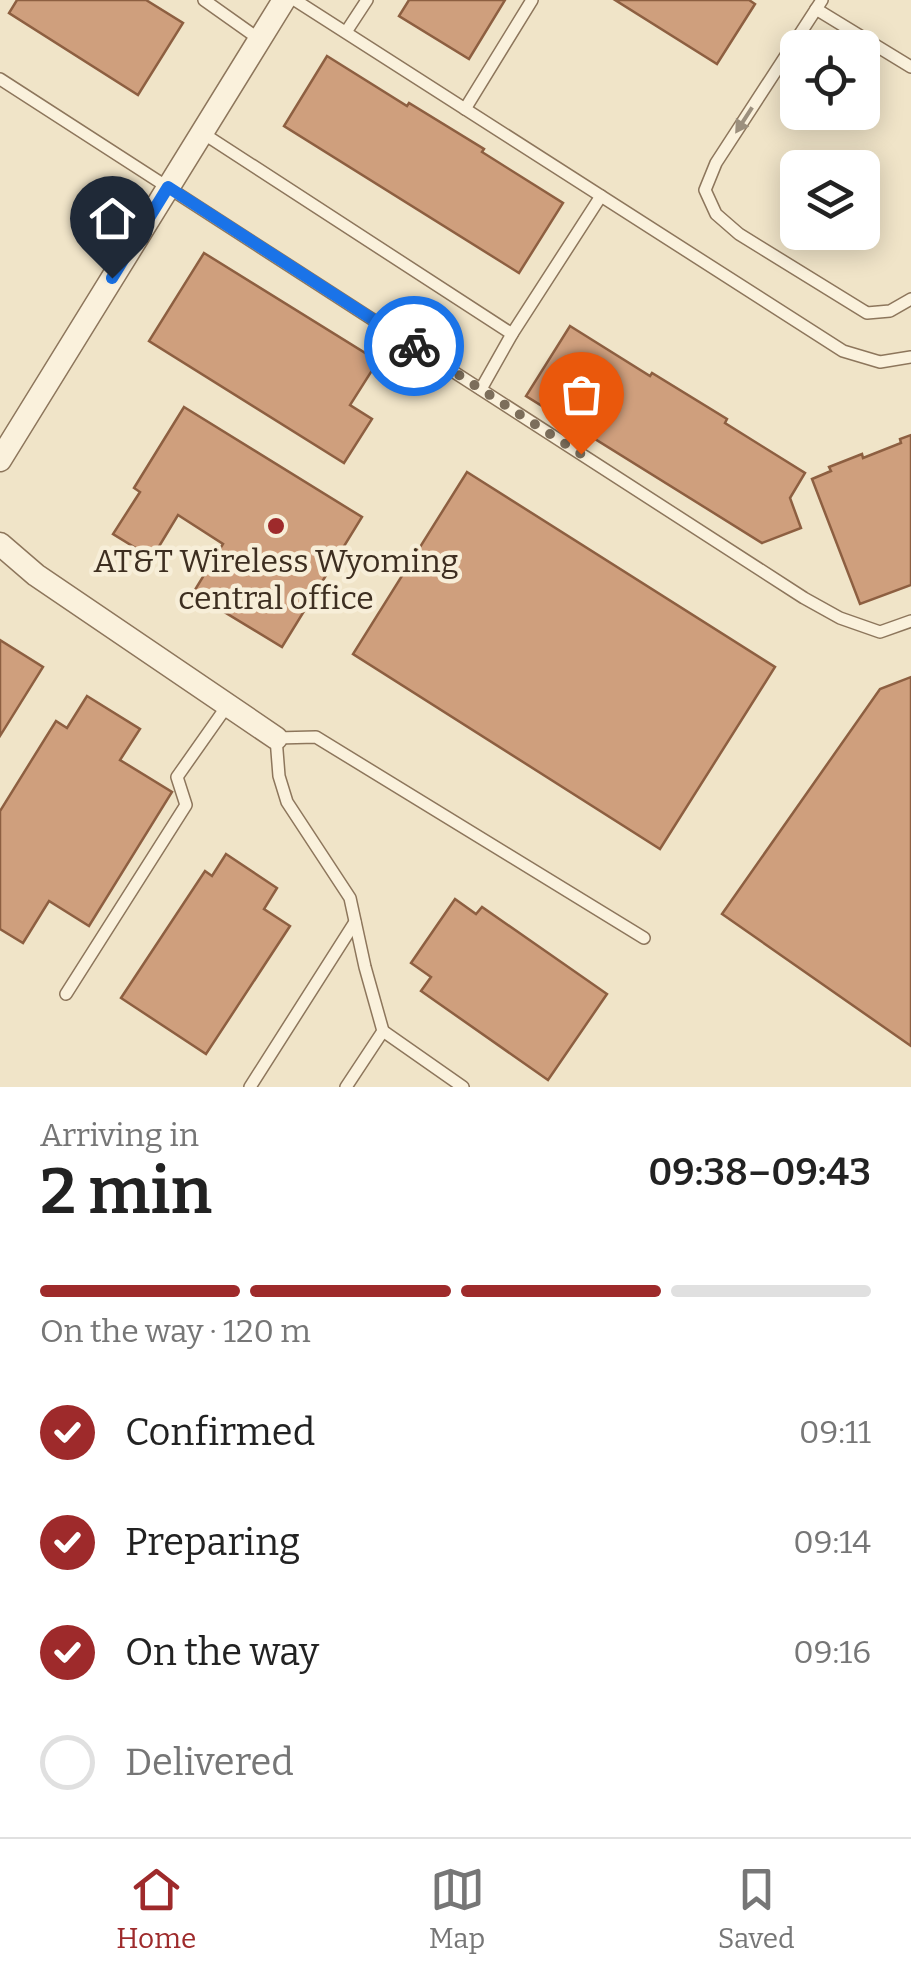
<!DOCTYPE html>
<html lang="en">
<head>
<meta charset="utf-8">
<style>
	body { margin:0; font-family:Bitter,serif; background:#f6f6f6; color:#222; height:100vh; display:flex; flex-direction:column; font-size:38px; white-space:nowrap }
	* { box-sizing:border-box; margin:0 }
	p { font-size:32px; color:#767676 }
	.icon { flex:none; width:55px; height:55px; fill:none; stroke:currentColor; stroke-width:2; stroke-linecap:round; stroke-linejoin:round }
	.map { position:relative; height:1087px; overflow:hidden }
	.sheet { display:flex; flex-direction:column; background:#fff; flex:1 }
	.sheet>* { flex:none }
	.buttons { position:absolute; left:780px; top:30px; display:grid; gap:20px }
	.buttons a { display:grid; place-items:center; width:100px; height:100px; border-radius:15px; background:#fff; box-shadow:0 5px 25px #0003; font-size:50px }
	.pin { position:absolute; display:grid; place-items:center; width:85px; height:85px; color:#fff; margin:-102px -42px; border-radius:50% 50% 50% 0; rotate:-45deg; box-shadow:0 0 10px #0007 }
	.pin .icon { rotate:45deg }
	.courier { position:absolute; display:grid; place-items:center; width:100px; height:100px; margin:-50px; border:8px solid #1a73e8; border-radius:50%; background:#fff; color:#222; box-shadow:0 2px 12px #0007 }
	.summary em { font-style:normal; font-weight:600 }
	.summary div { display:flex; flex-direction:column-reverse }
	.summary { display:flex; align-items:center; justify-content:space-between; height:170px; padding:0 40px }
	h1 { font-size:65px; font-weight:600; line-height:75px }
	.bar { display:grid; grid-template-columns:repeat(4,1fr); gap:15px 10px; align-content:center; height:120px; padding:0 40px }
	.bar i { height:12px; border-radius:8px; background:#e0e0e0 }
	.bar .selected { background:#9e2a2b }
	.bar p { grid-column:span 4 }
	ol { padding:0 40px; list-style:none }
	li { display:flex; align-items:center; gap:30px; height:110px }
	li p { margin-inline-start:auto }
	li .icon { padding:10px; border-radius:50%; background:#9e2a2b; color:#fff; stroke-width:4 }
	li:last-child { color:#767676 }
	li i { width:55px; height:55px; border:5px solid #e0e0e0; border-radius:50% }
	.dock { display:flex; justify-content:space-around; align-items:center; height:140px; border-top:2px solid #e0e0e0; background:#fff; font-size:28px; color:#767676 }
	.dock a { display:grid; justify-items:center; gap:5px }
	.dock .selected { color:#9e2a2b }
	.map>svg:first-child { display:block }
	.building { fill:#cf9f7d; stroke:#8d5f41; stroke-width:2.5 }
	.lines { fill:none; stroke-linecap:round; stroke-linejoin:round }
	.lane-casing { stroke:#8d765c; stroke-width:14 }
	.street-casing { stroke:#8d765c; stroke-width:25 }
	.lane { stroke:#faf1dc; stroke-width:11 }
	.street { stroke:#faf1dc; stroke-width:22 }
	.oneway { fill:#9c907e }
	.done { stroke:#7c6e5b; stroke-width:10; stroke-dasharray:0 18 }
	.route { stroke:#1a73e8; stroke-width:12 }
	.poi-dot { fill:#9e2a2b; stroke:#f7eed8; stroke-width:4 }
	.labels { text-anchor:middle; stroke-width:9; stroke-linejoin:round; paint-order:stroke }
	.poi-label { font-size:32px; fill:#3d2e20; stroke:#f7eed8 }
</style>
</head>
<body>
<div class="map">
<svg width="911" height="1087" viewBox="0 0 911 1087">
	<rect width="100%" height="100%" fill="#f0e4c8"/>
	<g class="building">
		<path d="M17,0h129l37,23 -45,72 -129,-82z"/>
		<path d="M409,0h96l-36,59 -70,-43z"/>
		<path d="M615,0h134l6,4 -38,60z"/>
		<path d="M327,56l80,50 2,-3 75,46 -2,3 81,51 -44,70 -235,-147z"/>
		<path d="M204,253l174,108 -28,44 22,14 -28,44 -195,-122z"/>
		<path d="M570,326l80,50 2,-3 75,46 -2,4 80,50 -15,25 11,30 -39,15 -236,-147z"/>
		<path d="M184,407l178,110 -80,130 -89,-54 30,-49 -45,-29 -26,43 -39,-24 27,-42 -6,-4z"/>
		<path d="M911,435v150l-51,19 -48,-125 19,-8 -2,-4 33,-13 1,4 38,-15 -1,-4z"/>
		<path d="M467,472l308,195 -115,182 -307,-195z"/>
		<path d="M0,640l43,27 -43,69z"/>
		<path d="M911,677v369l-189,-132 158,-225z"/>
		<path d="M87,696l53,33 -20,31 52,32 -83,134 -40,-25 -26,42 -23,-14v-118l56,-90 11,7z"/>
		<path d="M226,854l51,34 -13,21 26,17 -84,128 -85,-56 84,-127 7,5z"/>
		<path d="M455,899l21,15 6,-7 125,87 -59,86 -127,-89 10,-14 -20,-14z"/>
	</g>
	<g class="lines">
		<g class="lane-casing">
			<g id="lane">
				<path d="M204,0l55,39"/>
				<path d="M295,0l548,351 37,11 31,-5"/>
				<path d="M822,0l-106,163 -11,27 11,24 23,20 128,79 23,-2 21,-12"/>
				<path d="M816,9l95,58"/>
				<path d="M346,32l21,-32"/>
				<path d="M0,79l804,519 36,20 40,14 31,-11"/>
				<path d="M465,109l67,-109"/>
				<path d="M201,132l311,202 89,-138"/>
				<path d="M481,389l31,-55"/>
				<path d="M66,994l120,-189 -9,-28 50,-71"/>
				<path d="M383,1031l80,56"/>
				<path d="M250,1087l105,-165"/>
				<path d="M346,1087l37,-56 -18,-64 -15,-69 -63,-96 -8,-26 -3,-38 40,-1 328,201"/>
			</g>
		</g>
		<g class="street-casing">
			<g id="street">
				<path d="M0,460l284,-460"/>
				<path d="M0,544l36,31 240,163"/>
			</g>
		</g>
		<use href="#lane" class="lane"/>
		<use href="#street" class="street"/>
	</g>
	<defs><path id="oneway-solid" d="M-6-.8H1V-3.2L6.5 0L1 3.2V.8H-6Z" transform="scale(2.5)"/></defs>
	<use class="oneway" href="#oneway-solid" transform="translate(744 120) rotate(123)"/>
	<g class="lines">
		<path class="done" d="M414,346l167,108"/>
		<path class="route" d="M112,278l56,-91 246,159"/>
	</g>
	<circle class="poi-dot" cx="276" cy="526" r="10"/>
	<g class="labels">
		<g class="poi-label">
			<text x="276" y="572">AT&amp;T Wireless Wyoming<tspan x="276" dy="37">central office</tspan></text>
		</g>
	</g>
</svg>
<div class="buttons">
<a><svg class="icon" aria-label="locate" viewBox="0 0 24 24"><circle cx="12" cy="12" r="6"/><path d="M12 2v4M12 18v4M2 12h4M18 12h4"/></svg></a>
<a><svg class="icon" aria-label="layers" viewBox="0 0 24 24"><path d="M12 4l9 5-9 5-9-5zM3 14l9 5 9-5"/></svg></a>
</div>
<div class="pin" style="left:581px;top:454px;background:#ea580c"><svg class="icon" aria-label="bag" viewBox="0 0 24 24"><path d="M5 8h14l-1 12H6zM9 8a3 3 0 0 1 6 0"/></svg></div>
<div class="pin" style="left:112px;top:278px;background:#1f2937"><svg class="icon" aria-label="home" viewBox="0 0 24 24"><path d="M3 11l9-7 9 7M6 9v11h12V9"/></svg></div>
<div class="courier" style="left:414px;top:346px"><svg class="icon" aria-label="bike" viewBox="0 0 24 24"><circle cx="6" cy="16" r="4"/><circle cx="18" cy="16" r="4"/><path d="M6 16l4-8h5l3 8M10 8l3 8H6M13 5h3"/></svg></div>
</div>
<section class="sheet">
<div class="summary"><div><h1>2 min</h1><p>Arriving in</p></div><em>09:38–09:43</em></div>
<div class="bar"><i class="selected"></i><i class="selected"></i><i class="selected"></i><i></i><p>On the way · 120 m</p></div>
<ol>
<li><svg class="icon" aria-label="check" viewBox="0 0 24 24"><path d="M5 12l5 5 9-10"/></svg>Confirmed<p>09:11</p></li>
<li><svg class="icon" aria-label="check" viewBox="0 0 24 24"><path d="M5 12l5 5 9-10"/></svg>Preparing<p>09:14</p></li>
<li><svg class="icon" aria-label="check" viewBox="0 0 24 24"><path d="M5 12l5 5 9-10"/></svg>On the way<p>09:16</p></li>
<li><i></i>Delivered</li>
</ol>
</section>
<nav class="dock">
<a class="selected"><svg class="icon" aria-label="home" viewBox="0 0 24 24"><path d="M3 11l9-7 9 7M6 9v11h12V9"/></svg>Home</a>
<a><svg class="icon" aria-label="map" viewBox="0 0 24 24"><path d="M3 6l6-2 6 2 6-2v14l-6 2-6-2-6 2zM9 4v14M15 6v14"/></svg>Map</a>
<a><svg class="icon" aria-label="saved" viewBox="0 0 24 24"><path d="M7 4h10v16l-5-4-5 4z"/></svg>Saved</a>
</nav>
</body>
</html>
